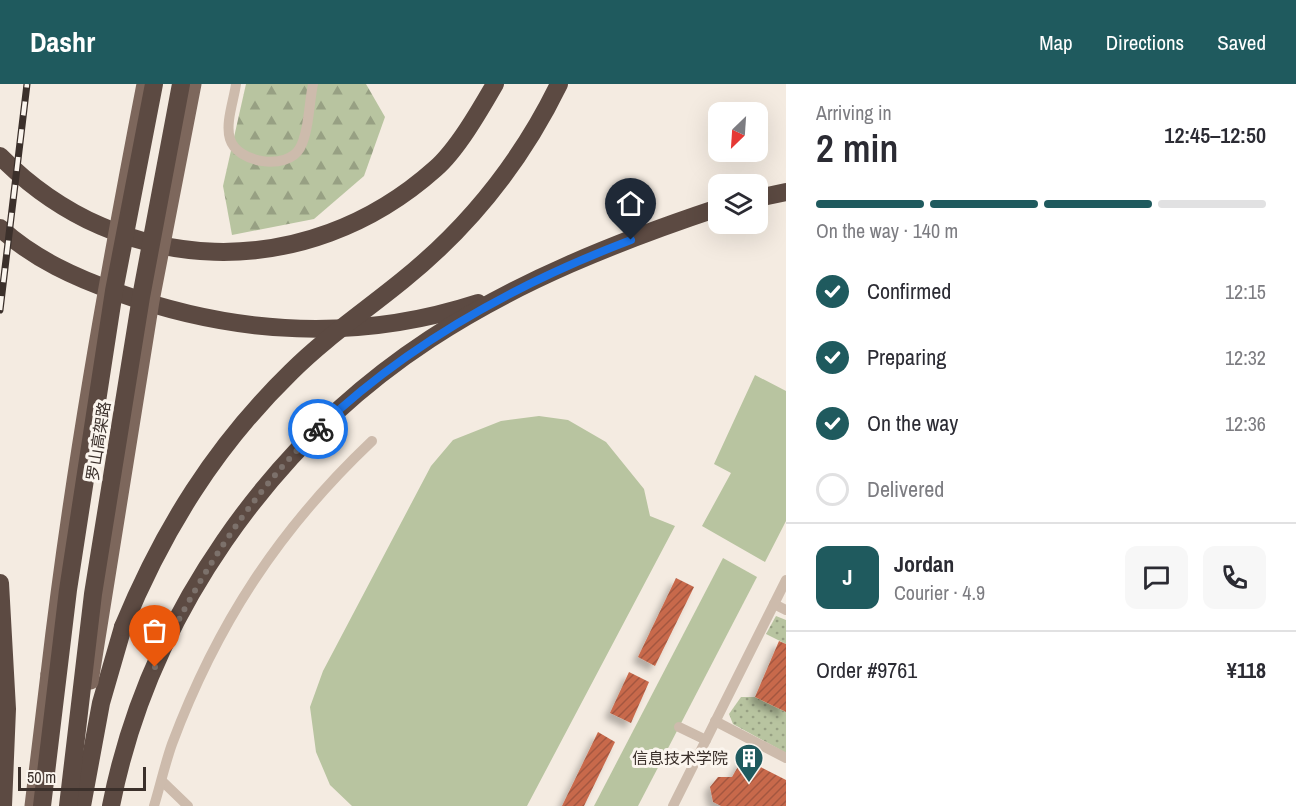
<!DOCTYPE html>
<html lang="en">
<head>
<meta charset="utf-8">
<style>
	body { margin:0; font-family:"Archivo Narrow","Noto Sans SC",sans-serif; background:#f7f7f7; color:#2b2b33; height:100vh; display:flex; flex-direction:column; font-size:22px; white-space:nowrap }
	* { box-sizing:border-box; margin:0 }
	p { font-size:20px; color:#7c7c81 }
	.icon { flex:none; width:33px; height:33px; fill:none; stroke:currentColor; stroke-width:2; stroke-linecap:round; stroke-linejoin:round }
	.map { position:relative; flex:1; overflow:hidden }
	.details { display:flex; flex-direction:column; background:#fff; width:510px }
	.details>* { flex:none }
	.needle { width:39px; rotate:205deg }
	.fabs { position:absolute; left:708px; top:18px; display:grid; gap:12px }
	.fabs a { display:grid; place-items:center; width:60px; height:60px; border-radius:12px; background:#fff; box-shadow:0 6px 24px #0002; font-size:30px }
	.scale { position:absolute; left:18px; bottom:15px; width:128px; box-sizing:border-box; padding-left:6px; border:3px solid #3b302b; border-top:0; font-size:16px; line-height:21px; white-space:nowrap; color:#3b302b; -webkit-text-stroke:4px #fbf5ee; paint-order:stroke }
	.pin { position:absolute; display:grid; place-items:center; width:51px; height:51px; color:#fff; margin:-62px -26px; border-radius:50% 50% 50% 0; rotate:-45deg; box-shadow:0 0 6px #0007 }
	.pin .icon { rotate:45deg }
	.courier { position:absolute; display:grid; place-items:center; width:60px; height:60px; margin:-30px; border:4px solid #1a73e8; border-radius:50%; background:#fff; color:#222; box-shadow:0 2px 8px #0007 }
	.summary em { font-style:normal; font-weight:600 }
	.summary div { display:flex; flex-direction:column-reverse }
	.summary { display:flex; align-items:center; justify-content:space-between; height:102px; padding:0 30px }
	h1 { font-size:39px; font-weight:600; line-height:45px }
	.bar { display:grid; grid-template-columns:repeat(4,1fr); gap:9px 6px; align-content:center; height:72px; padding:0 30px }
	.bar i { height:8px; border-radius:4px; background:#e1e1e2 }
	.bar .on { background:#1f5a5e }
	.bar p { grid-column:span 4 }
	.line { display:flex; align-items:center; gap:15px; padding:0 30px; border-top:2px solid #e1e1e2 }
	.line div { flex:1 }
	.round { display:grid; place-items:center; flex:none; width:63px; height:63px; border-radius:12px; background:#f7f7f7 }
	ol { padding:0 30px; list-style:none }
	li { display:flex; align-items:center; gap:18px; height:66px }
	li p { margin-inline-start:auto }
	li .icon { padding:6px; border-radius:50%; background:#1f5a5e; color:#fff; stroke-width:4 }
	li:last-child { color:#7c7c81 }
	li i { width:33px; height:33px; border:3px solid #e1e1e2; border-radius:50% }
	header { display:flex; align-items:center; gap:36px; box-sizing:border-box; height:84px; padding:0 30px; background:#1f5a5e; color:#fff }
	header strong { font-size:28px }
	nav { display:flex; gap:33px; margin-inline-start:auto; font-size:21px }
	main { display:flex; flex:1; min-height:0 }
	.map>svg:first-child { display:block }
	.grass { fill:url(#grass-dots) }
	.forest { fill:url(#forest-firs) }
	.garden { fill:#b8c4a0 }
	.building { fill:url(#building-hatch); filter:url(#shadow) }
	.lines { fill:none; stroke-linecap:round; stroke-linejoin:round }
	.lane { stroke:#cdbbac; stroke-width:10 }
	.primary { stroke:#7d675c; stroke-width:15 }
	.highway { stroke:#5c4a42; stroke-width:18 }
	.rail-casing { stroke:#3b302b; stroke-width:7 }
	.rail { stroke:#fbf5ee; stroke-width:4.5; stroke-dasharray:14; stroke-linecap:butt }
	.primary-bridge { stroke:#7d675c; stroke-width:15 }
	.highway-bridge { stroke:#5c4a42; stroke-width:18 }
	.done { stroke:#7c716b; stroke-width:6; stroke-dasharray:0 10.8 }
	.route { stroke:#1a73e8; stroke-width:8 }
	.labels { text-anchor:middle; stroke-width:6; stroke-linejoin:round; paint-order:stroke }
	.street-label { font-size:16px; fill:#3b302b; stroke:#fbf5ee }
	.poi-label { font-size:16px; fill:#3b302b; stroke:#fbf5ee; text-anchor:end }
</style>
</head>
<body>
<header>
<strong>Dashr</strong>
<nav><a>Map</a><a>Directions</a><a>Saved</a></nav>
</header>
<main>
<div class="map">
<svg width="786" height="722" viewBox="0 0 786 722">
	<defs>
		<pattern id="grass-dots" width="8" height="8" patternUnits="userSpaceOnUse" patternTransform="scale(1.5)"><rect width="8" height="8" fill="#b8c4a0"/><path d="M2 2h.1M6 6h.1" fill="none" stroke="#97a083" stroke-width="1.8" stroke-linecap="round"/></pattern>
		<pattern id="forest-firs" width="22" height="20" patternUnits="userSpaceOnUse" patternTransform="scale(1.5)"><rect width="22" height="20" fill="#b8c4a0"/><path d="M5 1l3.5 6h-7zM16 11l3.5 6h-7z" fill="#97a083"/></pattern>
		<pattern id="building-hatch" width="6" height="6" patternUnits="userSpaceOnUse" patternTransform="scale(1.5)"><rect width="6" height="6" fill="#c8694b"/><path d="M-1 1l2-2M0 6l6-6M5 7l2-2" fill="none" stroke="#a4573f"/></pattern>
		<filter id="shadow"><feDropShadow dx="-5.5" dy="5.5" stdDeviation="3" flood-color="#0004"/></filter>
	</defs>
	<rect width="100%" height="100%" fill="#f4ebe1"/>
	<g class="grass">
		<path d="M776,532l10,4v24l-20,-10z"/>
		<path d="M741,613h14l31,15v41l-53,-29 -4,-10z"/>
	</g>
	<path class="forest" d="M246,0h120l19,33 -21,59 -50,43 -82,16 -9,-49z"/>
	<g class="garden">
		<path d="M755,291l31,16v130l-21,41 -63,-36 29,-53 -17,-9z"/>
		<path d="M539,332l29,4 38,22 38,47 6,27 25,10 -148,280h-175l-22,-21 -14,-33 -6,-45 13,-36 108,-205 22,-26 48,-19z"/>
		<path d="M723,474l34,19 -119,229h-44z"/>
	</g>
	<g class="building">
		<path d="M676,494l18,9 -39,79 -17,-9z"/>
		<path d="M779,557l7,3v68l-31,-15z"/>
		<path d="M629,588l20,10 -18,41 -21,-10z"/>
		<path d="M598,648l17,10 -31,64h-22z"/>
		<path d="M743,674l43,22v26h-65l-8,-4 -3,-15 8,-10h14z"/>
	</g>
	<g class="lines">
		<g class="lane">
			<path d="M236,0c-2,16 -11,39 -6,55 7,24 57,32 70,9 9,-17 9,-45 13,-64"/>
			<path d="M774,520l12,6"/>
			<path d="M715,637l71,37"/>
			<path d="M679,643l27,13"/>
			<path d="M162,697l26,25"/>
			<path d="M154,722c6,-20 11,-42 18,-62 45,-120 107,-215 200,-303"/>
			<path d="M673,722l113,-226"/>
		</g>
		<path class="primary" d="M32,722l16,-132"/>
		<g class="highway">
			<path d="M0,72c121,123 306,128 435,13 22,-19 45,-59 60,-85"/>
			<path d="M758,114l28,-6"/>
			<path d="M0,144c34,31 76,50 119,65 117,42 239,49 359,10"/>
			<path d="M0,499l7,126 -4,97"/>
			<path d="M82,722l19,-103 22,-76"/>
			<path d="M111,722c37,-189 159,-362 319,-467 88,-58 189,-98 288,-131"/>
		</g>
		<g class="rail-casing">
			<path id="rail" d="M0,226l27,-226"/>
		</g>
		<use href="#rail" class="rail"/>
		<g class="primary-bridge">
			<path d="M48,590c23,-198 58,-394 96,-590"/>
			<path d="M91,598l61,-381 42,-217"/>
		</g>
		<g class="highway-bridge">
			<path d="M123,543c40,-97 92,-181 168,-255 34,-34 74,-61 112,-92 67,-54 118,-118 156,-196"/>
			<path d="M42,722l26,-216 46,-299 40,-207"/>
			<path d="M68,722l25,-212 48,-297 40,-213"/>
		</g>
	</g>
	<g class="lines">
		<path class="done" d="M155,583c42,-88 93,-170 163,-238"/>
		<path class="route" d="M318,345c90,-86 197,-145 313,-189"/>
	</g>
	<defs>
		<g id="building-pin" transform="scale(1.5)"><path d="M0 17L-7.5 6A9.5 9.5 0 1 1 7.5 6Z" fill="#1f5a5e" stroke="#fbf5ee"/><path d="M-4-6H4V6H1V3H-1V6H-4ZM-2.5-4.3h1.7v1.8h-1.7ZM.8-4.3h1.7v1.8H.8ZM-2.5-1h1.7V.8h-1.7ZM.8-1h1.7V.8H.8Z" fill="#fff"/></g>
	</defs>
	<g fill-rule="evenodd">
		<use href="#building-pin" x="749" y="674"/>
	</g>
	<g class="labels">
		<g class="street-label">
			<text transform="translate(98 357) rotate(-81)" y="6">罗山高架路</text>
		</g>
		<g class="poi-label">
			<text x="728" y="680">信息技术学院</text>
		</g>
	</g>
</svg>
<div class="fabs">
<a><svg class="needle" viewBox="-14 -14 28 28"><path d="M0-13l5 13h-10z" fill="#e53935"/><path d="M0 13l5-13h-10z" fill="#7c7c81"/></svg></a>
<a><svg class="icon" aria-label="layers" viewBox="0 0 24 24"><path d="M12 4l9 5-9 5-9-5zM3 14l9 5 9-5"/></svg></a>
</div>
<div class="scale">50 m</div>
<div class="pin" style="left:155px;top:583px;background:#ea580c"><svg class="icon" aria-label="bag" viewBox="0 0 24 24"><path d="M5 8h14l-1 12H6zM9 8a3 3 0 0 1 6 0"/></svg></div>
<div class="pin" style="left:631px;top:156px;background:#1f2937"><svg class="icon" aria-label="home" viewBox="0 0 24 24"><path d="M3 11l9-7 9 7M6 9v11h12V9"/></svg></div>
<div class="courier" style="left:318px;top:345px"><svg class="icon" aria-label="bike" viewBox="0 0 24 24"><circle cx="6" cy="16" r="4"/><circle cx="18" cy="16" r="4"/><path d="M6 16l4-8h5l3 8M10 8l3 8H6M13 5h3"/></svg></div>
</div>
<section class="details">
<div class="summary"><div><h1>2 min</h1><p>Arriving in</p></div><em>12:45–12:50</em></div>
<div class="bar"><i class="on"></i><i class="on"></i><i class="on"></i><i></i><p>On the way · 140 m</p></div>
<ol>
<li><svg class="icon" aria-label="check" viewBox="0 0 24 24"><path d="M5 12l5 5 9-10"/></svg>Confirmed<p>12:15</p></li>
<li><svg class="icon" aria-label="check" viewBox="0 0 24 24"><path d="M5 12l5 5 9-10"/></svg>Preparing<p>12:32</p></li>
<li><svg class="icon" aria-label="check" viewBox="0 0 24 24"><path d="M5 12l5 5 9-10"/></svg>On the way<p>12:36</p></li>
<li><i></i>Delivered</li>
</ol>
<div class="line" style="height:108px"><b class="round" style="background:#1f5a5e;color:#fff">J</b><div><b>Jordan</b><p>Courier · 4.9</p></div><a class="round"><svg class="icon" aria-label="chat" viewBox="0 0 24 24"><path d="M4 5h16v11H9l-5 4z"/></svg></a><a class="round"><svg class="icon" aria-label="phone" viewBox="0 0 24 24"><path d="M5 4h4l2 5-3 2q2 4 5 5l2-3 5 2v4C11 20 4 13 5 4z"/></svg></a></div>
<div class="line" style="height:78px"><div>Order #9761</div><b>¥118</b></div>
</section>
</main>
</body>
</html>
